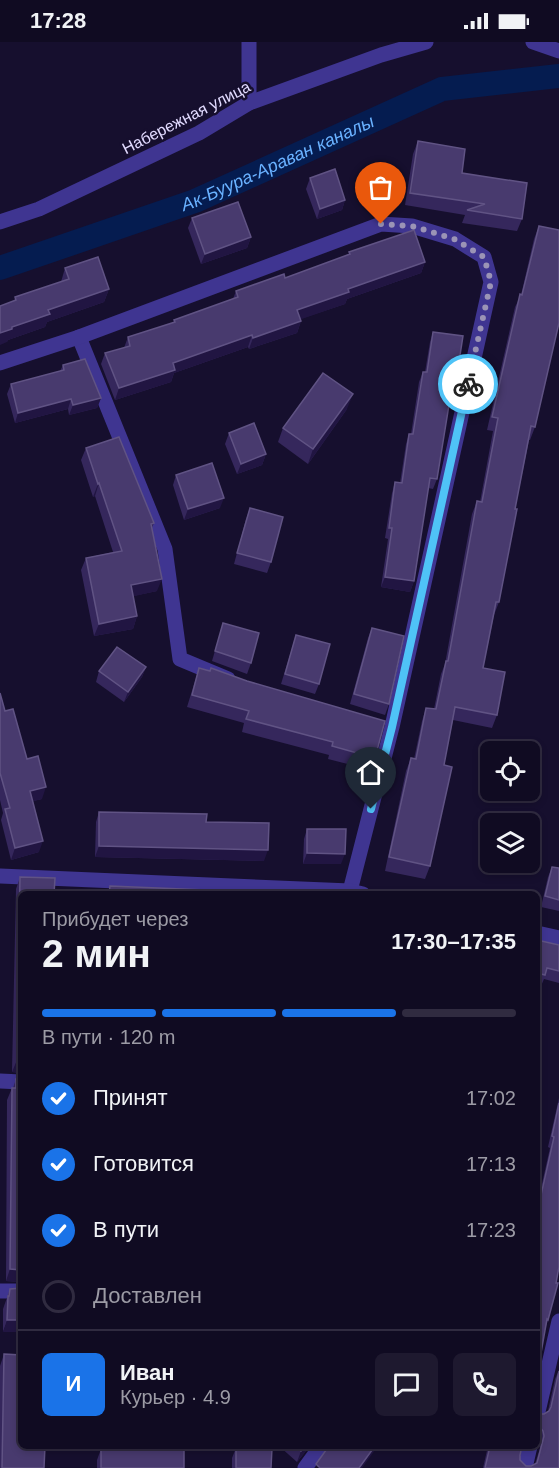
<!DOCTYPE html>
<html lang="ru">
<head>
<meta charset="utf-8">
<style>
	body { margin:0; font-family:Helvetica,sans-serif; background:#1e192f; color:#f1f3f6; height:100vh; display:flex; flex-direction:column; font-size:22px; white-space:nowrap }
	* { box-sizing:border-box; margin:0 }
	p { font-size:20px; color:#9c9ba5 }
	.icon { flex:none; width:33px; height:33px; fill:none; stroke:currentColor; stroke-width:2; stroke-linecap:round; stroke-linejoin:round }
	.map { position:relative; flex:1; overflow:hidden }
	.sheet { position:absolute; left:18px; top:849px; width:522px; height:558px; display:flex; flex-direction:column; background:#100b22; border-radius:9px; box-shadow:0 3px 9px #0003,0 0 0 2px #302b40 }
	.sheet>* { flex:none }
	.controls { position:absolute; left:480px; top:699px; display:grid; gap:12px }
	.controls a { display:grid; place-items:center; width:60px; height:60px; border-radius:9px; background:#100b22; box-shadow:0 3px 9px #0003,0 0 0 2px #302b40; font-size:30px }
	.pin { position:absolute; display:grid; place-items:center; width:51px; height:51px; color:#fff; margin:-62px -26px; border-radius:50% 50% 50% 0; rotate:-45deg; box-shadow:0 0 6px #0007 }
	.pin .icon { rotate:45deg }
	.courier { position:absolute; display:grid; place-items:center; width:60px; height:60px; margin:-30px; border:4px solid #4fc3f7; border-radius:50%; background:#fff; color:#222; box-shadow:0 2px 8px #0007 }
	.headline em { font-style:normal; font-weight:700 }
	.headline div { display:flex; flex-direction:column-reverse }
	.headline { display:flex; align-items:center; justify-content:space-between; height:102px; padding:0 24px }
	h1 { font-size:39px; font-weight:700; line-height:45px }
	.bar { display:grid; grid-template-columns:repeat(4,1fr); gap:9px 6px; align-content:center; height:72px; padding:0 24px }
	.bar i { height:8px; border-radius:4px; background:#302b40 }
	.bar .selected { background:#1a73e8 }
	.bar p { grid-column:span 4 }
	.line { display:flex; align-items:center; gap:15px; padding:0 24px; border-top:2px solid #302b40 }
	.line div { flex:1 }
	.round { display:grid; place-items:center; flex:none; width:63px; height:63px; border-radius:9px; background:#1e192f }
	ol { padding:0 24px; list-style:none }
	li { display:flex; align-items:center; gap:18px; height:66px }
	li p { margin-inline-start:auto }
	li .icon { padding:6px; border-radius:50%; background:#1a73e8; color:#fff; stroke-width:4 }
	li:last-child { color:#9c9ba5 }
	li i { width:33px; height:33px; border:3px solid #302b40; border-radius:50% }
	.status { display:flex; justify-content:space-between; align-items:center; height:42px; padding:0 30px; background:#100b22; direction:ltr }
	.status svg { height:16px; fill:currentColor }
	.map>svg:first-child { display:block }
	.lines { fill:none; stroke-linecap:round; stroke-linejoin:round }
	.canal { stroke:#051c50; stroke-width:24 }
	.street { stroke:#3f3591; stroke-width:15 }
	.wall { fill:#35275c }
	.shaded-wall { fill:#211542 }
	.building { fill:#483a6e; stroke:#605384; stroke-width:1.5 }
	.done { stroke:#9b94b6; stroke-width:6; stroke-dasharray:0 10.8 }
	.route { stroke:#4fc3f7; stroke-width:8 }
	.labels { text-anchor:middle; stroke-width:5; stroke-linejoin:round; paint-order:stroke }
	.street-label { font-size:16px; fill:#e2dbff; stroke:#160f2e }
	.water-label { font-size:18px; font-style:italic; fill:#69b1ff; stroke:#160f2e }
</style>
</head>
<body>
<div class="status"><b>17:28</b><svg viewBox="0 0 49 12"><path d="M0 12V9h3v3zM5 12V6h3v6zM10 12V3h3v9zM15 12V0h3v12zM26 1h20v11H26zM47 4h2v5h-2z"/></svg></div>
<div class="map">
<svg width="559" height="1426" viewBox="0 0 559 1426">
	<rect width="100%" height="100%" fill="#160f2e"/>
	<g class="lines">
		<path class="canal" id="s1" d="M0,226l195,-67 247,-112 117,-13"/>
		<g class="street">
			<path d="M533,0l26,9"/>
			<path d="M249,61v-61"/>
			<path d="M0,180l39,-13 160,-76 50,-30 132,-48 45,-13"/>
			<path d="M79,295l86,212 15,110 48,20"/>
			<path d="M0,321l79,-26 302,-113 31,2 43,13 29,18 7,25 -99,445 -42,164"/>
			<path d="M0,834l350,15 13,3"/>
			<path d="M537,891l22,5"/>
			<path d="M0,1039l21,1"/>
			<path d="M0,1249h21"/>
			<path d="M537,1374l22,-95"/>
			<path d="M305,1426l16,-22"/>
			<path d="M525,1426l5,-22"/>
		</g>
	</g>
	<g class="wall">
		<path d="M418,99l44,32 60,46 -5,12 -55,-8 3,-8 -60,-10 8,-51z"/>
		<path d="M310,136l35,22 -3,10 -25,9 -11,-30z"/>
		<path d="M192,176l59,19 -4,11 -46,16 -13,-36z"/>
		<path d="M539,184l-4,201 -5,13h-1l-14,69 -16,93 -5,13 -11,53 14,47 -5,13 -39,-8 -9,45 -14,101 -5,13 -40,-8 21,-100 5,-13 3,1 8,-38 4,-13 8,1 7,-35 4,-10 27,-150 5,-13 3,1 13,-71 -6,-1 28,-123 6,-12 13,-56z"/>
		<path d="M349,210l76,10 -4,11 -74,26 -2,5 -45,15 1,2 -4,12 -48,16 -1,-2 -74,26 -3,9 -56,18 -14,-36 4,-11 19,-5 4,-11 45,-14 1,-3 59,-21 3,-8 49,-13 63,-23z"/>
		<path d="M65,226l44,21 -5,13 -57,20 -2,5 -37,13 -1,2 8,-45 46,-15z"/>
		<path d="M433,290l25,36 -3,11 -2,-1 -16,101 -4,10 -5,-1 -14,93 -4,11 -29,-5 7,-48 -3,-1 7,-45 3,-11 5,1 6,-39 3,-10h2l8,-52 4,-10h2l5,-30z"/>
		<path d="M63,323l38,33 -4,10 -28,7 -1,-6 -53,14 -8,-29 4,-10 49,-13z"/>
		<path d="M347,367l-39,55 -30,-22 5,-14z"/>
		<path d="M229,391l37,21 -4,11 -25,9 -12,-30z"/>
		<path d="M86,406l68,75 -2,5 5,63 -24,5 4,20 -4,13 -39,7 -13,-66 5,-12 27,-6 -18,-56 -2,1 -12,-37z"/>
		<path d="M176,433l44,33 -36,12 -11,-35z"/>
		<path d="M250,466l21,54 -4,11 -33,-9 12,-45z"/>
		<path d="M223,581l28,40 -4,11 -35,-13z"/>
		<path d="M372,586l17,76 -4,11 -35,-11 18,-66z"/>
		<path d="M296,593l23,49 -4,10 -34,-10z"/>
		<path d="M146,625l-4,10 -18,25 -28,-20 3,-11z"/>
		<path d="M199,626l176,90 -4,12 -43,-11 1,-4 -87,-23 2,-9 -57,-16z"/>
		<path d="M0,651l5,18 22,48 15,40 -9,2 6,51 -28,8 -10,-40 2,-7 -3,-13z"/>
		<path d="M99,770l107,10 58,39 -169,-4 1,-35z"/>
		<path d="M307,787l34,35h-38l1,-25z"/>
		<path d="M552,825l7,1v43l-18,-4 7,-30z"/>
		<path d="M20,835l1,196 -9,-1 4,-183z"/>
		<path d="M537,898l22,5v38l-15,-4 -3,7 -4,-1z"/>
		<path d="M16,1037l5,203 -15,-1 1,-181 5,-12h1z"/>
		<path d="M559,1056v169l-11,53 -3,9 -6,35 -2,15v-173l13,-58 -2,-1z"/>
		<path d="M21,1246l-18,44v-23l7,-20z"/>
		<path d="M4,1312l40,114h-44v-102z"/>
		<path d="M559,1328v98h-76l5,-22h34l-2,9v5l6,6h5l4,-2 5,-16 -1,-5 -2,-3v-27l2,1h5l4,-3 7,-32z"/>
		<path d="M279,1404h31l-13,16z"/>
		<path d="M236,1406l35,20h-39v-10z"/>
		<path d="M101,1407l83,19h-87v-8z"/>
	</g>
	<g class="shaded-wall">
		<path d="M345,158l-3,10 -25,9 3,-10z"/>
		<path d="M251,195l-4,11 -46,16 4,-10z"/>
		<path d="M425,220l-4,11 -74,26 -2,5 -52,18 4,-12 51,-21z"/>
		<path d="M109,247l-5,13 -57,20 -2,5 -37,13 -1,2 -7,3v-12l12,-6 36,-17z"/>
		<path d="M301,279l-4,12 -48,16 4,-11z"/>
		<path d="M252,293l-4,12 -74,26 -3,9 -56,18 4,-12 54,-25z"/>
		<path d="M455,326h3l-3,11 -4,-1z"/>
		<path d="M353,352l-6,15 -39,55 5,-15z"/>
		<path d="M101,356l-4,10 -28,7 4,-10z"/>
		<path d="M71,357l-3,10 -53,14 3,-10z"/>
		<path d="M266,412l-4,11 -25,9 4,-10z"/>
		<path d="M99,441l-4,13 -2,1 5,-13z"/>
		<path d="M224,456l-4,10 -36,12 4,-11z"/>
		<path d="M385,535l29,4 -4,11 -29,-5z"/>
		<path d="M162,537l-5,12 -31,7 5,-13z"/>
		<path d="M137,574l-4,13 -39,7 5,-12z"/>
		<path d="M146,625l-4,10 -18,25 4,-10z"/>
		<path d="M46,745l-4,12 -16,4 4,-12z"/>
		<path d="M43,799l-4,11 -28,8 4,-12z"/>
		<path d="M99,804l169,4 -4,11 -169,-4z"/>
		<path d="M307,811l38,1 -4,10h-38z"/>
		<path d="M17,1018h4v13l-9,-1z"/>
		<path d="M10,1227l11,1v12l-15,-1z"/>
		<path d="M7,1278h14v12h-18z"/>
		<path d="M305,1404h5l-13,16 4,-11z"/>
		<path d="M375,1404h3l-16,22h-3z"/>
	</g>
	<g class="building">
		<path d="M418,99l47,8 -3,24 65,10 -5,36 -55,-9 18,-6 -75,-11z"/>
		<path d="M335,127l10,31 -25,9 -10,-31z"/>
		<path d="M238,160l13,35 -46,17 -13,-36z"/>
		<path d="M539,184l20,4v93l-24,104 -4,-1 -16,83h2l-18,93h-3l-13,66 22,4 -8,43 -42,-8 -11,58 8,2 -22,99 -41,-9 22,-99 5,1 10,-51 10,1 10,-48h2l29,-160 5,1 16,-84 -6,-1 28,-123 2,1z"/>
		<path d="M414,188l11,32 -77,27 1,3 -52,18 4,11 -48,17 -1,-3 -79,28 2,7 -56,18 -14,-35 25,-7 -2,-9 47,-15 -1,-2 64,-23 -2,-6 48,-17 1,4 65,-24 -1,-2z"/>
		<path d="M98,215l11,32 -61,21 2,4 -38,13v2l-12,4v-27l16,-6 -1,-3 54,-18 -4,-11z"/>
		<path d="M433,290l30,4 -5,32h-3l-18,111 -7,-1 -16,103 -29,-4 7,-49h-3l6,-46 7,1 7,-49h4l10,-62h4z"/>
		<path d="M85,317l16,39 -28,7 -2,-6 -53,14 -7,-29 53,-14 -1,-5z"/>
		<path d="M323,331l30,21 -40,55 -30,-21z"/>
		<path d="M254,381l12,31 -25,10 -12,-31z"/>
		<path d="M119,395l35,86 -3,1 11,55 -31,6 6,31 -38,8 -13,-66 36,-7 -23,-68 -1,1 -12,-36z"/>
		<path d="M212,421l12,35 -36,11 -12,-34z"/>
		<path d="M250,466l33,9 -12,45 -34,-9z"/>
		<path d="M223,581l36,10 -8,30 -36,-12z"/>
		<path d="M372,586l32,8 -15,68 -35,-10z"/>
		<path d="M296,593l34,9 -11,40 -34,-10z"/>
		<path d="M117,605l29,20 -18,25 -29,-21z"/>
		<path d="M199,626l11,3 1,-3 36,13 138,40 -10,37 -43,-12 1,-4 -87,-23 3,-8 -57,-16z"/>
		<path d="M0,651l5,18 8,-2 14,50 11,-3 8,31 -16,4 13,50 -28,7 -10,-39 5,-1 -10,-35z"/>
		<path d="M99,770l108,2 -1,8 63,1 -1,27 -169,-4z"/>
		<path d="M307,787h39l-1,25 -38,-1z"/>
		<path d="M552,825l7,1v32l-14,-4z"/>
		<path d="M20,835l35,1 -1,16h-33v166h-4z"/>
		<path d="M110,844l96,4v3h33v1h-130z"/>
		<path d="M537,898l22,5v26l-12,-3 -2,7 -8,-2z"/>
		<path d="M16,1037h5v191l-11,-1 2,-181h4z"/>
		<path d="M559,1061v164l-3,16h2l-10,37 -1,-1 -8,45h1l-3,15v-166l17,-76 -2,-1z"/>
		<path d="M21,1246v32h-14l1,-24h1l1,-7z"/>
		<path d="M4,1312l17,1v91h24l-1,22h-42z"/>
		<path d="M559,1329v97h-74l5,-22h32l-2,9v5l6,6h5l6,-3 7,-27 -1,-5 -3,-4h-3v-14l2,1h5l5,-3 2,-4z"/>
		<path d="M295,1404h10l-4,5z"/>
		<path d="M329,1404h46l-16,22h-39l-4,-4z"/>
		<path d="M236,1406h36l-1,20h-35z"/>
		<path d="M101,1407l83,1v18h-83z"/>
	</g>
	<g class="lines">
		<path class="done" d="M381,182l31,2 42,13 30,18 7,25 -23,102"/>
		<path class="route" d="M371,767l21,-82 76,-343"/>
	</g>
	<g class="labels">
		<g class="street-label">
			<text transform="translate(186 75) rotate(-27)" y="6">Набережная улица</text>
		</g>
		<g class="water-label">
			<text dy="6" stroke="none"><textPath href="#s1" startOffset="297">Ак-Буура-Араван каналы</textPath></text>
		</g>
	</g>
</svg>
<div class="controls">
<a><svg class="icon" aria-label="locate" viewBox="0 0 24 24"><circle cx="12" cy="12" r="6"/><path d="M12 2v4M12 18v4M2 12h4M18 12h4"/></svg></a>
<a><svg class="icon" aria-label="layers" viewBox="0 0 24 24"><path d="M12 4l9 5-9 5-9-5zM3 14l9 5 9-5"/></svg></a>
</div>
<div class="pin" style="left:381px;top:182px;background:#ea580c"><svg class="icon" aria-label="bag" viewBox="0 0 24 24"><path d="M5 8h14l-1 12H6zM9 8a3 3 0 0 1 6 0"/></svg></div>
<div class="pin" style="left:371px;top:767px;background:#1f2937"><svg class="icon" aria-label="home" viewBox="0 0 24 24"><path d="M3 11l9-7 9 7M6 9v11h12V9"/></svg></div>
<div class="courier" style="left:468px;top:342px"><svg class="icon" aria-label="bike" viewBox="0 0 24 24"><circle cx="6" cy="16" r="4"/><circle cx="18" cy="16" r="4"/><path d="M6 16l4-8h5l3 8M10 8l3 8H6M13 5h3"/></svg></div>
<section class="sheet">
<div class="headline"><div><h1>2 мин</h1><p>Прибудет через</p></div><em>17:30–17:35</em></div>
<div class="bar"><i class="selected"></i><i class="selected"></i><i class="selected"></i><i></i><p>В пути · 120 m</p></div>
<ol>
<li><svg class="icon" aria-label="check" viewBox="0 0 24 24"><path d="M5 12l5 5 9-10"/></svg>Принят<p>17:02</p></li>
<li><svg class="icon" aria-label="check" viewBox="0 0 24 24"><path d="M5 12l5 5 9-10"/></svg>Готовится<p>17:13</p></li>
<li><svg class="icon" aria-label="check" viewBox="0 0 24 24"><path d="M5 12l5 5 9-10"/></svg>В пути<p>17:23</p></li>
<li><i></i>Доставлен</li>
</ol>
<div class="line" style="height:108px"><b class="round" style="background:#1a73e8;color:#fff">И</b><div><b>Иван</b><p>Курьер · 4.9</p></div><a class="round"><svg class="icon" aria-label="chat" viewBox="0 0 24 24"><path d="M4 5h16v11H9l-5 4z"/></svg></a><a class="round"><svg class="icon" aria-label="phone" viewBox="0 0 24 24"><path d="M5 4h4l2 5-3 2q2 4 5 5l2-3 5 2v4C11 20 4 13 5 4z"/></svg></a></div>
</section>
</div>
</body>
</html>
